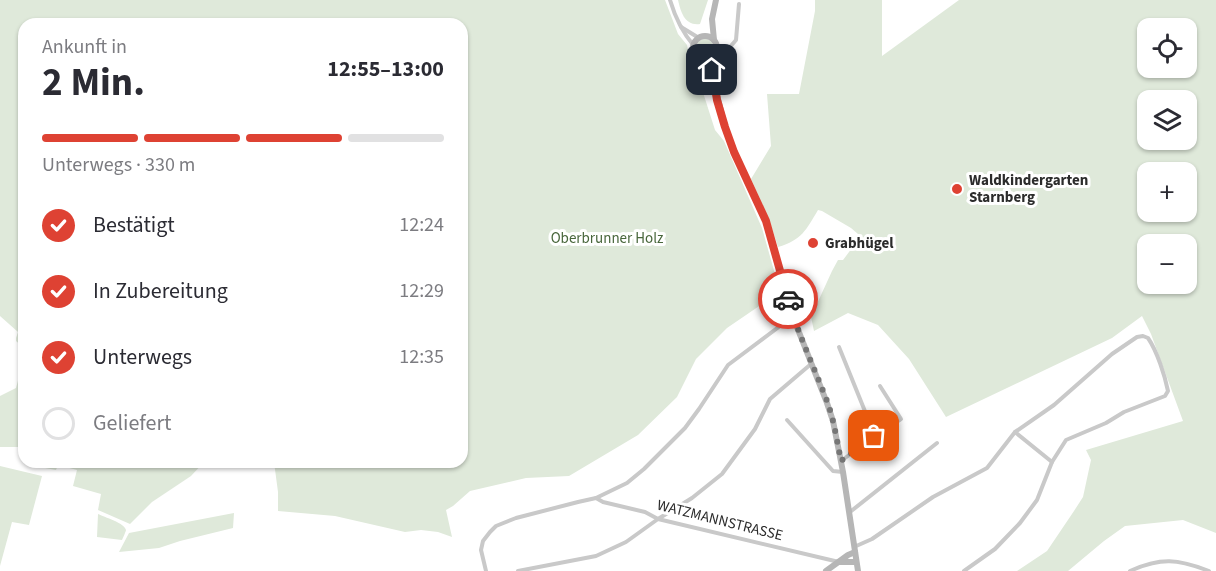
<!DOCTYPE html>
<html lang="de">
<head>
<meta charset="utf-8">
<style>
	body { margin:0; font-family:"Source Sans 3",sans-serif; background:#f7f7f7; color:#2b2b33; height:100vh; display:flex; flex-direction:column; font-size:22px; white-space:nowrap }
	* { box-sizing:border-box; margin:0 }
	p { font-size:20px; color:#7c7c81 }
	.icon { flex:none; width:33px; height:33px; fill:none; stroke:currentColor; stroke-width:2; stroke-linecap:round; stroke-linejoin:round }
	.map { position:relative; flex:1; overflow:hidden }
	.side { position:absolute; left:18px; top:18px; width:450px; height:450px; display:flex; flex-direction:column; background:#fff; border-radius:18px; box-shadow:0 2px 4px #0004 }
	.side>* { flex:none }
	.fabs { position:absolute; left:1137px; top:18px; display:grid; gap:12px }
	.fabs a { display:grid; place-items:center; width:60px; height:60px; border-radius:12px; background:#fff; box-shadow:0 2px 4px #0004; font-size:30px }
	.pin { position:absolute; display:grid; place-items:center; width:51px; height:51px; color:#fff; margin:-26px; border-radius:12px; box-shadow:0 3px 9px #0006 }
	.courier { position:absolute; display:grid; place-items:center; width:60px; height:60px; margin:-30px; border:4px solid #de4233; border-radius:50%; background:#fff; color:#222; box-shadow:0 2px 8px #0007 }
	.summary em { font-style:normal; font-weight:700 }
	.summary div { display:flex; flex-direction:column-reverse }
	.summary { display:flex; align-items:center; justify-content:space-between; height:102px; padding:0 24px }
	h1 { font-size:39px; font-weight:700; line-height:45px }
	.bar { display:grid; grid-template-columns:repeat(4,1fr); gap:9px 6px; align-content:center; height:72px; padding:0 24px }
	.bar i { height:8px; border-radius:4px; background:#e1e1e2 }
	.bar .active { background:#de4233 }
	.bar p { grid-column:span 4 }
	ol { padding:0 24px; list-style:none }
	li { display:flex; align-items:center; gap:18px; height:66px }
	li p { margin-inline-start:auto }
	li .icon { padding:6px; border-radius:50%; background:#de4233; color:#fff; stroke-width:4 }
	li:last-child { color:#7c7c81 }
	li i { width:33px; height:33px; border:3px solid #e1e1e2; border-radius:50% }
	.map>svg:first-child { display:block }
	.green { fill:#dfe9da; fill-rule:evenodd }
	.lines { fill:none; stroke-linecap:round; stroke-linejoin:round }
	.street { stroke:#c9c9c9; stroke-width:4 }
	.secondary { stroke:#b6b6b6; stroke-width:6 }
	.done { stroke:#767676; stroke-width:6; stroke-dasharray:0 10.8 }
	.route { stroke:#de4233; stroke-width:8 }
	.poi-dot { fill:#de4233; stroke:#fff; stroke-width:2 }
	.labels { text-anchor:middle; stroke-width:6; stroke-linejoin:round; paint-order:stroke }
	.poi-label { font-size:15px; font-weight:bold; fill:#2c2c2c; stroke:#fff; text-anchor:start }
	.park-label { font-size:15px; fill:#48663b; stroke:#fff }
	.street-label { font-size:15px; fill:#2c2c2c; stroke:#fff }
</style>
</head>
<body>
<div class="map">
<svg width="1216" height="571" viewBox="0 0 1216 571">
	<rect width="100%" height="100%" fill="#fff"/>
	<g class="green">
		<path d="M0,0h665l13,34 9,11 3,15 6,4v3h1l3,16 15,47 9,11 38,87 18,64 -53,36 -31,31 -19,38 -39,38 -69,41 -43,2 -56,13 -17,15 -7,4 6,27 -14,-5 -17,-2 -16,2 -70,-16 -57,-5v-19l-4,-30h188v-438h-438v324l-8,-7v-3l2,-6 -18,-16z"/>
		<path d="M678,0h30l-8,24c-15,2 -19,-11 -22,-24z"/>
		<path d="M815,0h67v56l77,-56h257v533l-33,-13 -58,6 -21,15 -36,30h-51l30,-20 27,-40 9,-14 8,-37 -5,-10 97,-29 -32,-87 -9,-18 -30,22 -166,79 -37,-58 -31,-34 -30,-12 -34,18 -3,-14 21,-46 6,-11h5l15,-20v-6l-7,-6 -29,-17 -4,-1c-12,20 -16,30 -40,37l-9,-28 -18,-40 20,-33 -4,-52h32l16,-83zM1148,28h38v40h-38zM1148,100h38v40h-38zM1148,172h38v40h-38zM1148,244h38v40h-38z"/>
		<circle cx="705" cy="48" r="9"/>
		<path d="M22,366l2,1v82l-6,-2h-18v-51l16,-8z"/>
		<path d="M46,462h158l-13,14 -39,26 -22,22 -32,-14 3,-16 -28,-8 4,-16 -19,-5 -2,5 -11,-2z"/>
		<path d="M0,466l42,10 -13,49 -17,-3 -12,44z"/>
		<path d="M234,513l-1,15 -53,13 -21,7 -40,4 10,-19z"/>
		<path d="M98,514c6,3 27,9 28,16 0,1 -3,8 -4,10l-25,-3z"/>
	</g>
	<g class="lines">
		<g class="street">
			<path d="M670,0c5,17 12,32 24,46"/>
			<path d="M681,27l18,11"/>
			<path d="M717,47h13l6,-7 3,-36"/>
			<path d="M727,48l1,42"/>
			<path d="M839,347l36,89 -34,25"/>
			<path d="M787,420l46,51 10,1"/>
			<path d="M1015,432l37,30"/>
			<path d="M875,436l26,-17 -21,-33"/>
			<path d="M596,498l7,4 42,10 13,7 181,43"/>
			<path d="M850,512l87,-69"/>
			<path d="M854,547l18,-8 61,-42 54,-29 28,-36 39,-27 58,-51 25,-17 6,-1 5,2c9,13 17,38 20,53l-3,5 -41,16 -18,11 -40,17 -14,22 -15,38 -17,23 -25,26 -31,22"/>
			<path d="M486,571l-5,-21 2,-9 7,-9 6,-6 20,-8 62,-16 18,-4 31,-15 17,-14 41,-41 14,-19 29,-44 64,-48"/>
			<path d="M518,571l78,-15 30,-14 32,-23 34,-21 30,-24 33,-45 15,-30 41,-35"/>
			<path d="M1130,571c31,-14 48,-12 79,0"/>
		</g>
		<g class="secondary">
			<circle cx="705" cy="48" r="12"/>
			<path d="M714,40l-2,-21 4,-19"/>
			<path d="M713,57v22l12,48 9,25 32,69 27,96 34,86 6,18 10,51 15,99"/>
			<path d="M839,562h17"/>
			<path d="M826,571l22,-16 7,-3"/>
		</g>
	</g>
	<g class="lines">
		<path class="done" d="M788,299c10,35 26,68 39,102 7,19 10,40 14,60l33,-25"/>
		<path class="route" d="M712,70l5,30 8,27 9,25 32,69 22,78"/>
	</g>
	<g class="poi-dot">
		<circle cx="957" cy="189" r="6"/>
		<circle cx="813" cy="243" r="6"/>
	</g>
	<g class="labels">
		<g class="poi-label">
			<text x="969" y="185">Waldkindergarten<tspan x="969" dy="17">Starnberg</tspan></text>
			<text x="825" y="248">Grabhügel</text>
		</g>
		<g class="park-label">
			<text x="607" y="243">Oberbrunner Holz</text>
		</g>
		<g class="street-label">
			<text transform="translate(720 520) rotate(14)" y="5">WATZMANNSTRASSE</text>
		</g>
	</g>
</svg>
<div class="fabs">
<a><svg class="icon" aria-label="locate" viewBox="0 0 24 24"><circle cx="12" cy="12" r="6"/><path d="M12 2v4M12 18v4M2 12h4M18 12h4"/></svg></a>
<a><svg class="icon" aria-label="layers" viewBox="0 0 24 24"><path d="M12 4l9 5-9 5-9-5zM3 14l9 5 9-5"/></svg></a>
<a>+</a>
<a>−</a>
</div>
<div class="pin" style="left:874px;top:436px;background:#ea580c"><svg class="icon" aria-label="bag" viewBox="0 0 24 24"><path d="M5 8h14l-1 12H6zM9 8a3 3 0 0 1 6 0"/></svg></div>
<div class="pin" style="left:712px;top:70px;background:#1f2937"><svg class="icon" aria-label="home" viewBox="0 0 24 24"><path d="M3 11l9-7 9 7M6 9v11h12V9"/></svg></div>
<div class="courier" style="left:788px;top:299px"><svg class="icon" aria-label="car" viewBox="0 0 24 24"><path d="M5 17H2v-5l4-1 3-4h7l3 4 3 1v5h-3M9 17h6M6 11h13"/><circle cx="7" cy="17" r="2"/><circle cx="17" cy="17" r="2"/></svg></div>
<section class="side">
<div class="summary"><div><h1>2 Min.</h1><p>Ankunft in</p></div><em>12:55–13:00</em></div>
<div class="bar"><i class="active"></i><i class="active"></i><i class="active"></i><i></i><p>Unterwegs · 330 m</p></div>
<ol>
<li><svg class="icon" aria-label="check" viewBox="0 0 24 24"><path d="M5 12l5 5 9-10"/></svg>Bestätigt<p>12:24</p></li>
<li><svg class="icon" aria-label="check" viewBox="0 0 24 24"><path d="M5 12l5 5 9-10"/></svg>In Zubereitung<p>12:29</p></li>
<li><svg class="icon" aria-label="check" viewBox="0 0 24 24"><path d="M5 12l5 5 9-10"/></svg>Unterwegs<p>12:35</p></li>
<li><i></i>Geliefert</li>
</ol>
</section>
</div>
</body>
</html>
